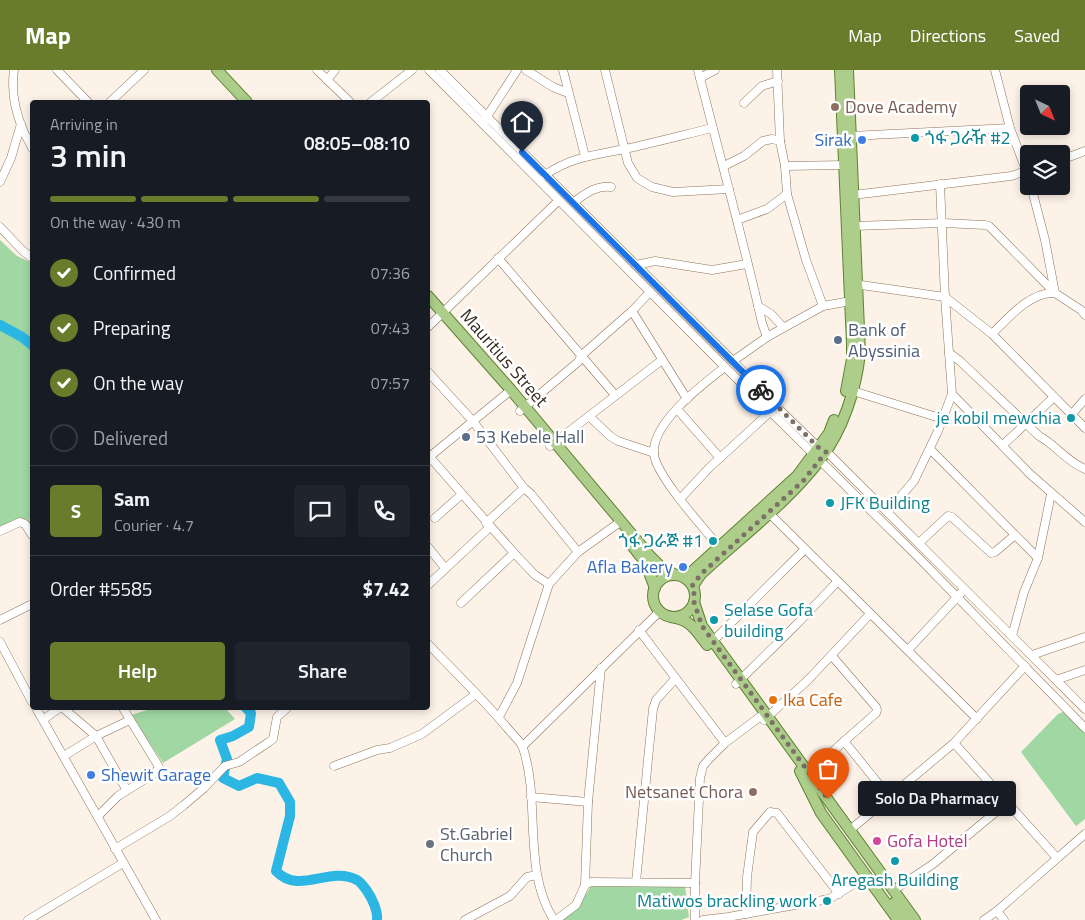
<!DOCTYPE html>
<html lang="en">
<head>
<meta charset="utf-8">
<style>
	body { margin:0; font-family:"Titillium Web","Noto Sans Ethiopic",sans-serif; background:#20242c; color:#f1f3f6; height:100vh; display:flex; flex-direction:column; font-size:19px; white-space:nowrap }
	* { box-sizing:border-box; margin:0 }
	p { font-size:16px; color:#9ea1a6 }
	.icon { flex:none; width:28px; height:28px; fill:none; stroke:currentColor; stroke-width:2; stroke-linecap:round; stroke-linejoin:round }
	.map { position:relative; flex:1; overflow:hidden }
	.drawer { position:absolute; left:30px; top:30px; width:400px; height:610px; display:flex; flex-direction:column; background:#171b24; border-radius:5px; box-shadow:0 2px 8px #0003 }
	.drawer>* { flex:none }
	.needle { width:32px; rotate:137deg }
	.tools { position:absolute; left:1020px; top:15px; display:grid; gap:10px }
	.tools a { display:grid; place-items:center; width:50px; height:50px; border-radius:5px; background:#171b24; box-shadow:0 2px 8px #0003; font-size:25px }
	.pin { position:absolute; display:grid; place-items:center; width:42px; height:42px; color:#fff; margin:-51px -21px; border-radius:50% 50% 50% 0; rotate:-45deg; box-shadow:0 0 5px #0007 }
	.pin .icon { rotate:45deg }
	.courier { position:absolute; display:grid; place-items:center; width:50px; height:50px; margin:-25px; border:4px solid #1a73e8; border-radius:50%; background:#fff; color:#222; box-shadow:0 1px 6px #0007 }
	.bubble { position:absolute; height:35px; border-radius:5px; background:#171b24; box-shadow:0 2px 8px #0003; font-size:16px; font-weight:600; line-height:35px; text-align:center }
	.overview em { font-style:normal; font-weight:600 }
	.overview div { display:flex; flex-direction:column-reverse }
	.overview { display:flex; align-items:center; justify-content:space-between; height:85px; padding:0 20px }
	h1 { font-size:32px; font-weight:600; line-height:38px }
	.bar { display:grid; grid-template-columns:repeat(4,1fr); gap:8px 5px; align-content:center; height:60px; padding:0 20px }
	.bar i { height:6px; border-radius:4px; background:#363941 }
	.bar .current { background:#697c2b }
	.bar p { grid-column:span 4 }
	.line { display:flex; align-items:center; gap:12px; padding:0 20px; border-top:1px solid #363941 }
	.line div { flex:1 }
	.round { display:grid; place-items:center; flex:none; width:52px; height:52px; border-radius:5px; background:#20242c }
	ol { padding:0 20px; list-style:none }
	li { display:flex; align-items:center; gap:15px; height:55px }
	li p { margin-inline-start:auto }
	li .icon { padding:5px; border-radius:50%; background:#697c2b; color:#fff; stroke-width:4 }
	li:last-child { color:#9ea1a6 }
	li i { width:28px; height:28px; border:2px solid #363941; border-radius:50% }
	.cta { display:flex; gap:10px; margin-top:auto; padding:10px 20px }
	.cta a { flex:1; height:58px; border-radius:5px; background:#697c2b; color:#fff; font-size:20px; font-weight:600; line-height:58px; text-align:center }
	.cta a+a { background:#20242c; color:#f1f3f6 }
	header { display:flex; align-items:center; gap:30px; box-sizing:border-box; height:70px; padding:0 25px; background:#697c2b; color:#fff }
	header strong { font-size:24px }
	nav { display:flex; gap:28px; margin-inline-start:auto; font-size:18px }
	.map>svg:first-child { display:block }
	.green { fill:#a0d7a3 }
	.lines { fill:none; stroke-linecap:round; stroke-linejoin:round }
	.river { stroke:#2cb6e3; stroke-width:10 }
	.minor-casing { stroke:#8c755c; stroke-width:9 }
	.major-casing { stroke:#5f8034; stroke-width:12 }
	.minor { stroke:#fff; stroke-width:8 }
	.major { stroke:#adce8b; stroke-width:10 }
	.done { stroke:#7b7166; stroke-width:5; stroke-dasharray:0 9 }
	.route { stroke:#1a73e8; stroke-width:6 }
	.education-dot { fill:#8d6e63; stroke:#fff; stroke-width:2 }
	.culture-dot { fill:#0f9aa8; stroke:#fff; stroke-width:2 }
	.shop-dot { fill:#3f7fe0; stroke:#fff; stroke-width:2 }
	.service-dot { fill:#5c6f8a; stroke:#fff; stroke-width:2 }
	.food-dot { fill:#e8710a; stroke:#fff; stroke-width:2 }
	.hotel-dot { fill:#d1479c; stroke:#fff; stroke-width:2 }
	.worship-dot { fill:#6b7280; stroke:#fff; stroke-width:2 }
	.labels { text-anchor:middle; stroke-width:5; stroke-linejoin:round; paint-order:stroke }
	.education-label { font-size:18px; fill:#785e54; stroke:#fff; text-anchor:start }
	.culture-label { font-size:18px; fill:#0d838f; stroke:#fff; text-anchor:start }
	.shop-label { font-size:18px; fill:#366cbe; stroke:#fff; text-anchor:end }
	.service-label { font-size:18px; fill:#4e5e75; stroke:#fff; text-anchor:start }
	.street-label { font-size:18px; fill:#352c21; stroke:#fff }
	.food-label { font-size:18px; fill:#c56008; stroke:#fff; text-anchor:start }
	.worship-label { font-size:18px; fill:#5b616d; stroke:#fff; text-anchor:start }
	.hotel-label { font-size:18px; fill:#b23c85; stroke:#fff; text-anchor:start }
</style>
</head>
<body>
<header>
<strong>Map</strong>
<nav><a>Map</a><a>Directions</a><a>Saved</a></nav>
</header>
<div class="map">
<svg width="1085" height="850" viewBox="0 0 1085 850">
	<rect width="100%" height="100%" fill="#fdf2e7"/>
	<g class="green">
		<path d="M0,170l17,16 15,7v267l-5,-11 -27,14z"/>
		<path d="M154,638h71l10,11 -72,44 -32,-48z"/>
		<path d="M1063,642l22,21v86l-9,7 -55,-74 37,-38z"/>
		<path d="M591,816h94l4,31 -8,3h-121l17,-11z"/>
	</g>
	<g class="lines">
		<g class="river">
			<path d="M0,255l22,12 10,8"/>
			<path d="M246,638l5,5 -2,14 -16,9 -13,4 7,19 -4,19 16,8 18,-8 22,5 11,19v14l-14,55c24,25 53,-6 81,9 4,2 7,7 10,11 5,7 11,20 10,29"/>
		</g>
		<g class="minor-casing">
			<g id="minor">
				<path d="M14,0c-3,21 1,41 9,60 2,7 7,11 9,18"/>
				<path d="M57,0l31,32"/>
				<path d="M317,0l33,32"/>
				<path d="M429,0l296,297 191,188 169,173"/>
				<path d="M440,0l293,291 46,48 39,38 8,4 259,258"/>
				<path d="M526,0l27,17 15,6"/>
				<path d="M563,0l22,86"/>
				<path d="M605,0l23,93 9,15 15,9 21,5 56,-3"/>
				<path d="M698,0c21,84 45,168 64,253l5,14"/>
				<path d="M777,0l3,71 5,25 2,28 19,66 17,46"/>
				<path d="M995,0l15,58 19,50"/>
				<path d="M700,8l15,-8"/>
				<path d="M327,10l8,-10"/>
				<path d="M110,32l34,-32"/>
				<path d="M371,32l41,-32"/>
				<path d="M744,33l18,-17 16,-5"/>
				<path d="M484,51l33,-51"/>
				<path d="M851,66l159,-8"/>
				<path d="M1061,90l24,-9"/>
				<path d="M724,96l20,-10 19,-15 9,-2 8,2"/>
				<path d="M785,96l59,-1"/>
				<path d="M545,105c26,-18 50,-20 80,-26 29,-6 58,-14 87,-21"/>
				<path d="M0,112l11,-24 10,-34"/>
				<path d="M853,125l158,-19 18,-6"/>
				<path d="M574,132c11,-8 22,-17 37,-15"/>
				<path d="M737,150l30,-11 20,-15"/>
				<path d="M854,156l89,-3 42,2 4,1 66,67 26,17 4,5"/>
				<path d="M0,157l23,24 9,7"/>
				<path d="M498,188l117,137"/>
				<path d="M636,195l19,-4 57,9 35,-6"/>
				<path d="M854,214l91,13 47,37 93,94"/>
				<path d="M758,236l13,8 12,13"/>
				<path d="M632,241l55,88"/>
				<path d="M428,257l130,-126"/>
				<path d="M992,264c16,-16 39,-43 63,-41l-10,-53 -14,-54"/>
				<path d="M949,283l11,8 79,75c17,9 27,25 46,33"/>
				<path d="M733,291l34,-24 56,-31 28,-5"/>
				<path d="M428,302l44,48 52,68 7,6 47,58"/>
				<path d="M853,321l90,28"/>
				<path d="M952,324l78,80 55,48"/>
				<path d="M677,339l43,49"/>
				<path d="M520,341l58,-49 4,-7 50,-44 18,-19"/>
				<path d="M1072,344l13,-15"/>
				<path d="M589,346l21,20 8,5 36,12"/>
				<path d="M1003,375l51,-48"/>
				<path d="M550,376l112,-86"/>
				<path d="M930,379l108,109"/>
				<path d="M428,385l86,98 21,22 14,9"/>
				<path d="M428,388l83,-68"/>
				<path d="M680,429l29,-31 61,-56"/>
				<path d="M887,442l27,-31 24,-50 14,-37 -7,-97 -5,-113"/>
				<path d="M769,443l208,206"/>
				<path d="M435,448l26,-23"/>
				<path d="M486,453l38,-35"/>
				<path d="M0,461l20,-9 5,2 7,11"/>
				<path d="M919,473l29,-27 4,1 39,36 4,-1 20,-17"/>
				<path d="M428,477l17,21"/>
				<path d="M719,477c-15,-19 -63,-71 -65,-93 -3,-31 49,-70 71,-87"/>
				<path d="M428,515l62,-58"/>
				<path d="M461,533l53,-50"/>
				<path d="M0,550l30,-15"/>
				<path d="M639,560l86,113"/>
				<path d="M1012,566l12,-44 14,-34 13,-64"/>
				<path d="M0,572l32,60"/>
				<path d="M428,574c27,28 56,56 81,86 5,6 12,12 14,18 18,54 -1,123 31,172"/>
				<path d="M710,574l94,-94"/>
				<path d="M908,580l53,-57"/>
				<path d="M1032,585l53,-18"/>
				<path d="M1056,610l29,-10"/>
				<path d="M736,614l59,-58 42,-44"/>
				<path d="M36,638l120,212"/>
				<path d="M63,638l33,28 30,53"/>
				<path d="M499,647l18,-34 32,-99 29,-32 42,-30"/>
				<path d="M43,650l16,-12"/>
				<path d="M764,650l44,-40 62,-66"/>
				<path d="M844,671l46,57"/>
				<path d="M954,673l103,115"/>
				<path d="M523,676l137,-135"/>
				<path d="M64,686l32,-20 34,-16"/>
				<path d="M334,696l43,-16 13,-2 32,-14 54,-40"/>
				<path d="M806,705l70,-62 1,-3 -1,-3 -44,-51"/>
				<path d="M531,727l57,5"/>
				<path d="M98,746l20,-20 37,-23 4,-6 -36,-59"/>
				<path d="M850,760l104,-87 71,-77"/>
				<path d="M115,779l55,-33 14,-11 20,-17 21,-22 14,-4 30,-20 4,-3 4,-22 10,-9"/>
				<path d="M636,812l17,-173 3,-9 19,-21"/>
				<path d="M585,815l3,-83 13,-134"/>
				<path d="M894,820l39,-26 75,-62"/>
				<path d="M997,841l7,9"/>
				<path d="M746,844l1,-37 6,-45 17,-20 7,1 62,81"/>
				<path d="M28,850l95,-57"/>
				<path d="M465,850l45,-24 17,-19 10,-2"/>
				<path d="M556,850l20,-15 9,-20 6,-3 104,1"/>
				<path d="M695,850v-37l5,-105 3,-12 6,-7 16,-16 40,-30"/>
				<path d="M703,850l25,-3 101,-18 38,-23"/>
				<path d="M984,850l13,-9 88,-77"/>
			</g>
		</g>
		<g class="major-casing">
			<g id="major">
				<path d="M217,0l30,32"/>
				<path d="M840,0l12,274v15l-6,32"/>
				<path d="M428,226l83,94 139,166 12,12 14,7"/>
				<path d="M630,473l15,19 10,26"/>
				<circle cx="674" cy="526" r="21"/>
				<path d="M685,508l112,-102 32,-43 5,-13"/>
				<path d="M693,516l8,-12c40,-37 86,-71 119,-114 23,-30 36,-70 40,-107l-12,-283"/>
				<path d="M694,532l8,24 213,294"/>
				<path d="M671,547c20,3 24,12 36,28"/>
				<path d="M800,701l21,42 77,107"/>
				<path d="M894,833l13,17"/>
			</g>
		</g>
		<use href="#minor" class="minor"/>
		<use href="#major" class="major"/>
	</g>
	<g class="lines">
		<path class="done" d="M761,320l57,57 8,5 -23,29 -102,93 -9,12 2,6v10l8,24 126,173"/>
		<path class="route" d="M522,82l239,238"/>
	</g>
	<g class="education-dot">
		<circle cx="835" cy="37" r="5"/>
		<circle cx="753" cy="722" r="5"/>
	</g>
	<g class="culture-dot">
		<circle cx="915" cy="68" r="5"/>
		<circle cx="1071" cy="348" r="5"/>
		<circle cx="830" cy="433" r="5"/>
		<circle cx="713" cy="471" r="5"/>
		<circle cx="714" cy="550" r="5"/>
		<circle cx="895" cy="791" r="5"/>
		<circle cx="827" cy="831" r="5"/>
	</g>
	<g class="shop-dot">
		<circle cx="862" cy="70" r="5"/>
		<circle cx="683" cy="497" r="5"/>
		<circle cx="91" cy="705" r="5"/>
	</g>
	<g class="service-dot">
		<circle cx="838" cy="270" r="5"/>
		<circle cx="466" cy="367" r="5"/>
	</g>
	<circle class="food-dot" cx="773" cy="630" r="5"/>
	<circle class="hotel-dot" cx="877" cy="771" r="5"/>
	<circle class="worship-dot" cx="430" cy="774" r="5"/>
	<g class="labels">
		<g class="education-label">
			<text x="845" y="43">Dove Academy</text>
			<text x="743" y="728" text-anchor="end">Netsanet Chora</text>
		</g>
		<g class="culture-label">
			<text x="925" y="74">ጎፋ ጋራዥ #2</text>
			<text x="1061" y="354" text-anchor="end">je kobil mewchia</text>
			<text x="840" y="439">JFK Building</text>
			<text x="703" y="477" text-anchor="end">ጎፋ ጋራጅ #1</text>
			<text x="724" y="546">Selase Gofa<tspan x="724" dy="21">building</tspan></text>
			<text x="895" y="816" text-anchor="middle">Aregash Building</text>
			<text x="817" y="837" text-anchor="end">Matiwos brackling work</text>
		</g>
		<g class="shop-label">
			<text x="852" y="76">Sirak</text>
			<text x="673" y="503">Afla Bakery</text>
			<text x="101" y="711" text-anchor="start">Shewit Garage</text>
		</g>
		<g class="service-label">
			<text x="848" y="266">Bank of<tspan x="848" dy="21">Abyssinia</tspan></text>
			<text x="476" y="373">53 Kebele Hall</text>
		</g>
		<g class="street-label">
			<text transform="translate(504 288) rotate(49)" y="6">Mauritius Street</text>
		</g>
		<g class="food-label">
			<text x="783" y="636">Ika Cafe</text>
		</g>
		<g class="worship-label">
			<text x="440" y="770">St.Gabriel<tspan x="440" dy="21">Church</tspan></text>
		</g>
		<g class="hotel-label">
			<text x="887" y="777">Gofa Hotel</text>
		</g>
	</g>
</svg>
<div class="tools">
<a><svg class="needle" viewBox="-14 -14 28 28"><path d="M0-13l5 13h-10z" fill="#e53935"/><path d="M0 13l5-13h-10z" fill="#9ea1a6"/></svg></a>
<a><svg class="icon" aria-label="layers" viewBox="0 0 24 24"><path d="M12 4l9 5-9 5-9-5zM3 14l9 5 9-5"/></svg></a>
</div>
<div class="pin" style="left:828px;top:729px;background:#ea580c"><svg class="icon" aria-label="bag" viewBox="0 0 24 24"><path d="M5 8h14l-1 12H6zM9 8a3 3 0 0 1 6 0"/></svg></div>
<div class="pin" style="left:522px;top:82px;background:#1f2937"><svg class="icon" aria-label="home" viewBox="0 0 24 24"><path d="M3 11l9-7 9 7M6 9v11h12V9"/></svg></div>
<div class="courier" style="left:761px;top:320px"><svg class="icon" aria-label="bike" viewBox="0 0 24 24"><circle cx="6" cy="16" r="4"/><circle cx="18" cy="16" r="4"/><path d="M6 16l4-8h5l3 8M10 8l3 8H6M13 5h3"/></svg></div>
<div class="bubble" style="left:858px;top:711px;width:158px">Solo Da Pharmacy</div>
<section class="drawer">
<div class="overview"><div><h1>3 min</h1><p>Arriving in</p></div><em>08:05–08:10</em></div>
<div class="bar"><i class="current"></i><i class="current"></i><i class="current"></i><i></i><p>On the way · 430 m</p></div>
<ol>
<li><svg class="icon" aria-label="check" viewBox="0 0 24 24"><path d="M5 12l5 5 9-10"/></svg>Confirmed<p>07:36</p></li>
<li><svg class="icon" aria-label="check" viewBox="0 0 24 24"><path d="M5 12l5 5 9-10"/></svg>Preparing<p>07:43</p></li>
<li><svg class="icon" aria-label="check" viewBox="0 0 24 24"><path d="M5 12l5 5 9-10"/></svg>On the way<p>07:57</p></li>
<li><i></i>Delivered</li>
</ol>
<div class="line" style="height:90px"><b class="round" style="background:#697c2b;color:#fff">S</b><div><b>Sam</b><p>Courier · 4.7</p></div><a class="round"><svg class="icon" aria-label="chat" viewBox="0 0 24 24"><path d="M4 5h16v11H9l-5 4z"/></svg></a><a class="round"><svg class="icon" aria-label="phone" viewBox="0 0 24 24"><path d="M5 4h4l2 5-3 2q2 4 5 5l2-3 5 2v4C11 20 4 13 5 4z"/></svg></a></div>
<div class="line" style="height:65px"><div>Order #5585</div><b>$7.42</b></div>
<div class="cta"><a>Help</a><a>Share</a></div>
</section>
</div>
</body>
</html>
